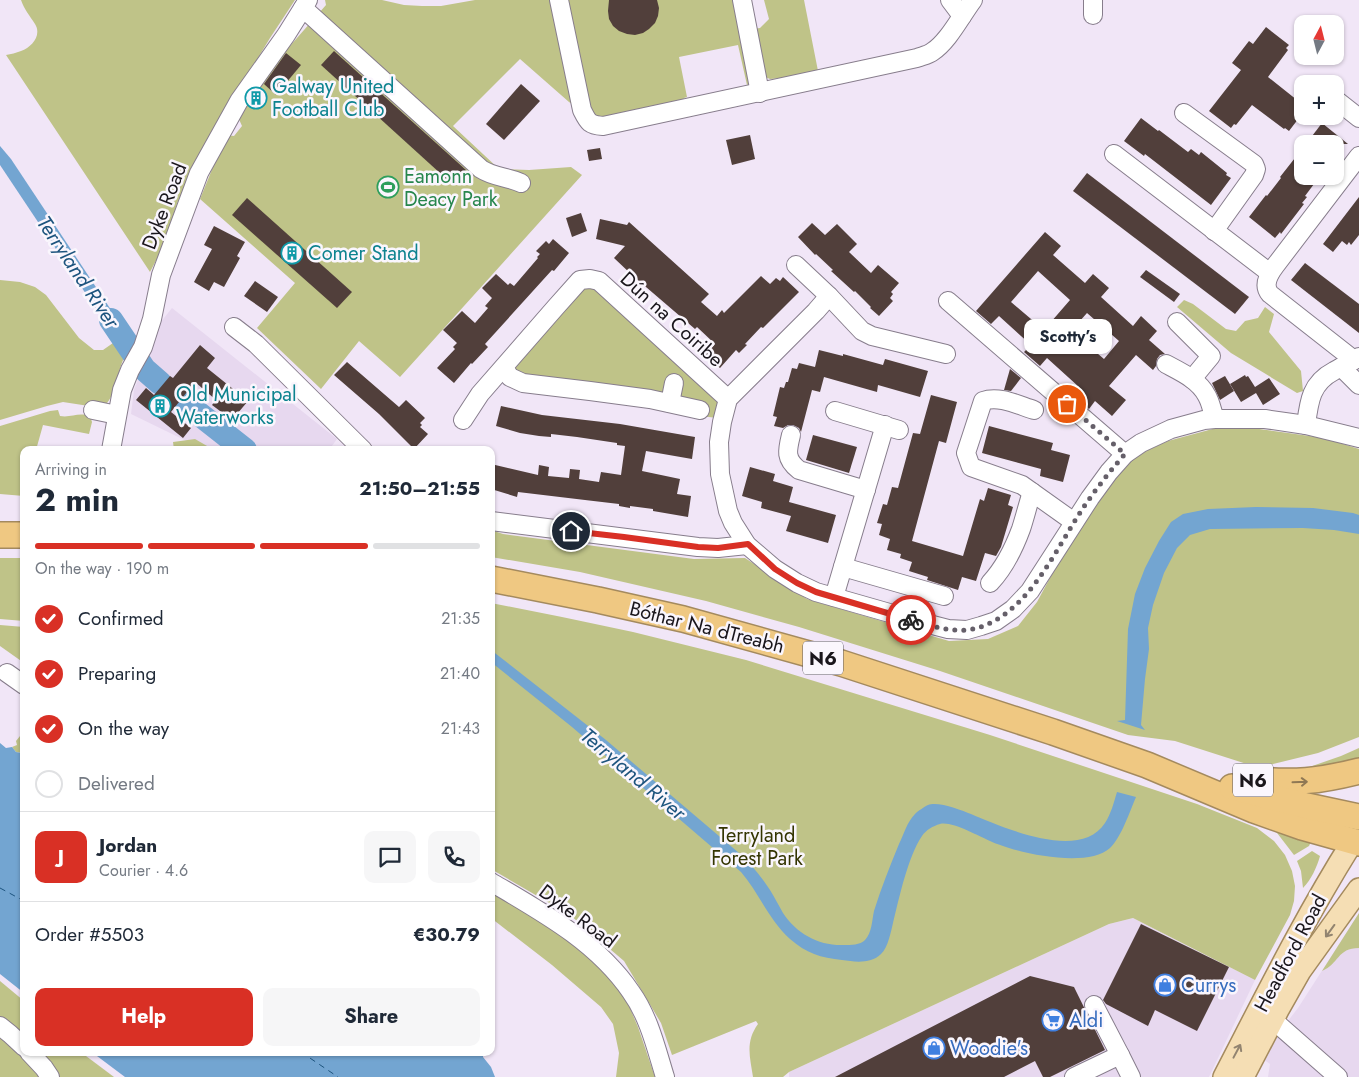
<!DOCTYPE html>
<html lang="en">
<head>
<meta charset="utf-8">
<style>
	body { margin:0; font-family:Jost,sans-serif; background:#f6f6f7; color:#1f2937; height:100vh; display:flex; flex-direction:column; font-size:19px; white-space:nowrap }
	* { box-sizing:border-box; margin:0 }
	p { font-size:16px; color:#747a83 }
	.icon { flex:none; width:28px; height:28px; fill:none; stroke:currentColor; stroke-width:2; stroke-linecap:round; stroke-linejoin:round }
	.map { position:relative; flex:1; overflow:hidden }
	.panel { position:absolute; left:20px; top:446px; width:475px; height:610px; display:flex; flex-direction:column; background:#fff; border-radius:10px; box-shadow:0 1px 4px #0004 }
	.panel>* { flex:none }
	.needle { width:32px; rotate:7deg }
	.controls { position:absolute; left:1294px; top:15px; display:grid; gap:10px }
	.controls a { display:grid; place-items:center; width:50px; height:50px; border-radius:10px; background:#fff; box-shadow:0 1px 4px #0004; font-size:25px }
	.pin { position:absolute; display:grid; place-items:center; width:42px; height:42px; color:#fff; margin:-21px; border:2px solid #fff; border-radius:50%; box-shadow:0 1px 5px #0007 }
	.courier { position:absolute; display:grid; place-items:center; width:50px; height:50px; margin:-25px; border:4px solid #d93025; border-radius:50%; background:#fff; color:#222; box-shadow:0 1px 6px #0007 }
	.bubble { position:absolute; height:35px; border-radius:10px; background:#fff; box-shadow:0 1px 4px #0004; font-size:16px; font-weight:700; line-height:35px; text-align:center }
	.summary em { font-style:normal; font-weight:700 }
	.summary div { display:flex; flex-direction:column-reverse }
	.summary { display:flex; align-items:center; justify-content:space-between; height:85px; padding:0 15px }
	h1 { font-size:32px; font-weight:700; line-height:38px }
	.bar { display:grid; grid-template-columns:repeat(4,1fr); gap:8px 5px; align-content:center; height:60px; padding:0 15px }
	.bar i { height:6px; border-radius:4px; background:#e0e1e3 }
	.bar .on { background:#d93025 }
	.bar p { grid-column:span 4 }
	.line { display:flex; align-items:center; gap:12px; padding:0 15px; border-top:1px solid #e0e1e3 }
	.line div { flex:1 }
	.round { display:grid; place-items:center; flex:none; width:52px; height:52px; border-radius:10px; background:#f6f6f7 }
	ol { padding:0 15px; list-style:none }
	li { display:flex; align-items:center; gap:15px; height:55px }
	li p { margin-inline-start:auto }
	li .icon { padding:5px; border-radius:50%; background:#d93025; color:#fff; stroke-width:4 }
	li:last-child { color:#747a83 }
	li i { width:28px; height:28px; border:2px solid #e0e1e3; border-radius:50% }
	.action { display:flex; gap:10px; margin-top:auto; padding:10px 15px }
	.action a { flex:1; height:58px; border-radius:10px; background:#d93025; color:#fff; font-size:20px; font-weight:700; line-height:58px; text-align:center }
	.action a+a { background:#f6f6f7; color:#1f2937 }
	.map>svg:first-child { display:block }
	.built { fill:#e7d8ef }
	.green { fill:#bfc388 }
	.water { fill:#73a5d1 }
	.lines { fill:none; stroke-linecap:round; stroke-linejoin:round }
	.river { stroke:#73a5d1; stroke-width:24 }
	.ferry { stroke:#1d547e; stroke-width:1; stroke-dasharray:6 5; stroke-linecap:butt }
	.building { fill:#513f3b; fill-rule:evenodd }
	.minor-casing { stroke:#877d8c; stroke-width:20 }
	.major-casing { stroke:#a48a5e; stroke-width:24 }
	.highway-casing { stroke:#a48a5e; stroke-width:28 }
	.minor { stroke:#fff; stroke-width:18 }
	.major { stroke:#f5deb4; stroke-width:21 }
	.highway { stroke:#efc882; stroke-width:25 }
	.oneway { stroke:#8f7854 }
	.oneway2 { stroke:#928470 }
	.done { stroke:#655f69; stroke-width:5; stroke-dasharray:0 9 }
	.route { stroke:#d93025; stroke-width:6 }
	.labels { text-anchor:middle; stroke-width:5; stroke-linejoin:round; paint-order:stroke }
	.shield { fill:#faf6fd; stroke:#5d5960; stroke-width:1 }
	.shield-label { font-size:19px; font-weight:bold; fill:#1a161c }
	.culture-label { font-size:20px; fill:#0d838f; stroke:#faf6fd; text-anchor:start }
	.leisure-label { font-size:20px; fill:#27864d; stroke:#faf6fd; text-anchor:start }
	.street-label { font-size:20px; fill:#1a161c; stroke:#faf6fd }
	.park-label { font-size:20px; fill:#343502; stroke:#faf6fd }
	.shop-label { font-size:20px; fill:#366cbe; stroke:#faf6fd; text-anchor:start }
	.water-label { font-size:21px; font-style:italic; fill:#1d547e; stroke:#faf6fd }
</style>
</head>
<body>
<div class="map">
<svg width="1359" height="1077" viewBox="0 0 1359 1077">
	<rect width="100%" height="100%" fill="#f1e6f7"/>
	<g class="built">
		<path d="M172,308l165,131 -8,11h-124l-74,-36 3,-24 10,-26 9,-22 7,-19z"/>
		<path d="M1359,913v164h-91l2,-13 -10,-7 38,-49z"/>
		<path d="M1133,918l122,62 -46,97h-420v-5l320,-148z"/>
	</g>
	<g class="green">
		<path d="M21,0h274l-25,38 -57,94 -35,69 -17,50 -11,21 -144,-217c5,-1 10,-2 15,-4 11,-4 21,-16 14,-27 -5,-8 -11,-15 -14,-24z"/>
		<path d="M325,0h57l22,5 18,1h19l34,-6h79l20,103 -2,1 -3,-2 -49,-43 -67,67 46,43 30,1 42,-3 11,8 -182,202 -41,-36 -38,48 -64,-61 38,-45 -95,-84 26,-64 8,1 8,-10 -4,-9 22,-37 66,-75z"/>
		<path d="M565,0h171l15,82 -4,3 -9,-40 -59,12 8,40 -3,1 -2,6 -90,17z"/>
		<path d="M764,0h40l15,76 -35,8 -2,-6 -12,1 -5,-2 -12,-48 7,-1 9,-9z"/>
		<path d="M0,280l20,2 15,5 11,8 33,43 15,12h9l10,-7 7,3 6,8c-9,15 -8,36 -19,49l-18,3 -26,-4 -16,4 -47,14z"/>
		<path d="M585,287h7l8,5 118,108 -1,18 -16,-2 -17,-16 -4,-6 -15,-4 -4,3 -142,-19 -4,-5v-8z"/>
		<path d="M1184,300l9,4 33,25 10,2 9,-10 13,-3 7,-11 9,7 -5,18 32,39 2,20 -6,2 -66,-40 -54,-46z"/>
		<path d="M58,410l2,6c11,2 18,-4 30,0l2,6 -3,12 -46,-9 -7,25h-12v46l-24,-2v-68l50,-15z"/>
		<path d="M1220,427h25l79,11 35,11v288l-41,16 -49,12 -16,1 -78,-25 -47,-6 -188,-64 -141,-44 -93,-26 -126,-29 -89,-15v-27l12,4 191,25 51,-1 62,41 142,42 39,-2 30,-13 19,-24 21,-39 28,-46 31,-43 13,-13 18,-11 20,-9z"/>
		<path d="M195,439l19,11h-40l-1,-8z"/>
		<path d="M0,558h24v63l-24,-2z"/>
		<path d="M491,603l71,14 71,15 113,28 244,75 207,69 60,24 17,13 11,14 7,16 3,15 -1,15 -4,14 -35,65 -122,-62 -24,6 -320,148 -6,5h-30c-3,-20 -8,-35 5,-53l-2,-3 -84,34 -11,-32 -37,-62 -54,-46 -79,-46z"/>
		<path d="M0,625l24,2v36l-24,-17z"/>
		<path d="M24,731v21l-1,1 -7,-1 -4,-5 5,-2 -1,-4z"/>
		<path d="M1359,748v14l-64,10 46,-16z"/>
		<path d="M1274,829l38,10 -3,7 -15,9z"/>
		<path d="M1312,851l8,5c-3,11 -9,24 -17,32l-2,-17 -4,-10z"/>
		<path d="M491,892l50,30 28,19 30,26 25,27 14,33 17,50h-39l3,-24 -6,-29 -12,-17 -49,-42 -61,-47z"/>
		<path d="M1359,913v35c-22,0 -20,16 -37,23z"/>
		<path d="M0,981l24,20v38l-24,-20z"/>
		<path d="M0,1033l15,13 27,31h-42z"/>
		<path d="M37,1053h45l32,24h-58z"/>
	</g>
	<g class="water">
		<path d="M0,146l11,13 122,184 -7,11 -126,-189z"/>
		<path d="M1256,507l57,1 40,5 6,2v19l-25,-4 -31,-2 -93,1 -20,6 -13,13 -13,25 -11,32 -5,23 1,21 -4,30 -4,46 4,5 -28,-9 8,-1 3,-91 7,-35 10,-26 14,-27 12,-19 12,-8 25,-5z"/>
		<path d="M491,650l115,90 133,113c12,11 22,23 31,37 5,8 9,16 13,23 14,21 36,33 61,32 7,0 16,0 21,-5 7,-7 7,-20 9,-29 7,-23 16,-45 25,-67 5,-10 8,-22 16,-30 3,-3 9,-7 13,-9 10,-4 33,5 43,9 31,13 109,48 134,9 6,-9 9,-21 12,-31l19,5c-6,14 -15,41 -26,51 -23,21 -94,5 -120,-7 -12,-5 -38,-20 -50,-17 -7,2 -14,6 -18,12 -14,20 -23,63 -29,87 -2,8 -5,25 -12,31 -10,10 -26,8 -39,6 -21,-2 -36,-7 -52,-21 -21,-19 -31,-46 -49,-67l-169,-145 -81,-65z"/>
		<path d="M0,743l6,5 6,-1 4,5 6,1 2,-1v241l-24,-19z"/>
		<path d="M93,1053h390v4l8,10 4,10h-370z"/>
	</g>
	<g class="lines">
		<g class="river">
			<path d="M111,320l33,49 16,14"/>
			<path d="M184,402l61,48"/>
		</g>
		<g class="ferry">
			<path d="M0,888l24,13"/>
			<path d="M301,1052l37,25"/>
		</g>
	</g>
	<g class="building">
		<path d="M609,0h48l2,8 -1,8 -3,7 -6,6 -6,4 -8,2 -8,-1 -8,-3 -6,-5 -4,-7 -1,-8z"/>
		<path d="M1266,27l23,18 -3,3 2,2 -20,27 34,27v10l-13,17 -4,-3 -1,1 -32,-24 -16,20 -2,-1 -3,4 -22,-17 32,-41 -9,-7 17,-22 4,3z"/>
		<path d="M334,51l132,119 -14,14 -131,-119z"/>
		<path d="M286,53l15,12 -25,30 -12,-11z"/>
		<path d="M521,84l19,17 -36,39 -18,-16z"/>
		<path d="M1141,118l17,13 1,-1 29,22 3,-3 8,6 2,-3 26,21 -1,2 5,3 -20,27 -66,-51 -1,2 -20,-15z"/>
		<path d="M1322,123l26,21h-42z"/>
		<path d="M750,135l5,24 -23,6 -6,-25z"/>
		<path d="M600,148l2,11 -13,2 -2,-11z"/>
		<path d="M1302,149v27h10l5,4 -12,16 2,1 -5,6 2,1 -23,30 -1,-2 -5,6 -26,-21 17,-22 1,1 14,-18 -1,-1z"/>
		<path d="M1087,173l162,124 -14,17 -162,-123z"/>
		<path d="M1359,197v38l-8,10 -2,-3 -2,3 -5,-4 -9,11 -10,-8z"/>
		<path d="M247,198l105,94 -15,16 -105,-93z"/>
		<path d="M581,213l6,18 -15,6 -6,-19z"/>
		<path d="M600,219l27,6 2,-3 80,72 -8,8 16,14 5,-6 2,3 37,-37 9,8 6,-6 4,3 3,-4 16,15 -36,36 -2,-1 -16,17 2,1 -8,8 -3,-3 -16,18 -15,-13 10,-11 -18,-17 -2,2 -63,-54 -18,-17 11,-12 -29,-7z"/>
		<path d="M812,223l13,12 12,-11 20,20 -8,8 22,21 7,-8 21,18 -8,9 2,2 -3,4 3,3 -14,15 -9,-8 1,-1 -16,-16 -1,1 -23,-21 2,-1 -17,-16 -1,1 -17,-18z"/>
		<path d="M214,226l31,16 -8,14 3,2 -16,29 -10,-5 -5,9 -15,-9 18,-33 -8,-4z"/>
		<path d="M1045,232l16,14 -8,9 32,28 8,-9 16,14 -8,9 32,29 8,-10 16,15 -8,9 16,14 -5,1 -3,4 -1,7 -3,4 -17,-15 -27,31 17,14 -14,16 -17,-15 -6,8 -17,-15 7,-7 -32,-29 -7,8 -16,-14 7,-7 -32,-29 -8,8 -15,-13zM1038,271l32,29 -26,30 -33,-28zM1087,313l32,28 -15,18 -33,-28z"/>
		<path d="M553,239l16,14 -15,18 -2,-1 -67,74 3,3 -16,17 -1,-1 -17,20 -17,-15 18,-19 -2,-2 4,-4 -14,-13 19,-19 13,12 13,-15 -3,-2 7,-8 -10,-10 14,-14 12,11 2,-2 4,3 24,-28 -1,-1 3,-3 -4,-3 10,-10 3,3z"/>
		<path d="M1305,263l54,41v29l-68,-53z"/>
		<path d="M1146,270l34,24 -6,8 -34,-25z"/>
		<path d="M255,281l23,16 -11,15 -23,-16z"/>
		<path d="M200,345l15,13 -8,10 41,33 -16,19 -20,-15 4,-5 -21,-18 -24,30 20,16 -8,10 -47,-38 10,-12 8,7 16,-19 3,2z"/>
		<path d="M819,350l24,6v-2l40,11 2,-6 43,12 -8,26 -42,-12 -1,7 -53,-15 -4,15 -8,-2 -11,42 -2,-4 -6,-3h-5l-5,3 -9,-2 3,-9 -4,-1 7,-29 4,1 2,-6h2l4,-14 5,1 2,-6 16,4z"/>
		<path d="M347,362l52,45 7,-7 19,18 -5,5 2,2 -2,2 8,7 -14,15 -35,-35 -45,-39z"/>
		<path d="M1010,369l11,9 -10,13 -7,-1z"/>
		<path d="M1245,375l1,2 2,-1 7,11 14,-9 11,16 -17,11 -7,-12 -15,9 -11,-18z"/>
		<path d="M1225,376l9,15 -14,9 -8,-17z"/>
		<path d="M931,395l26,7 -11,41 -7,-2 -27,100 51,15 17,-57 4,2 4,-13 23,7 -3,10 5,2 -12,40 -5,9 -11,-3 -9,28 -14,-4 -4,13 -31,-10 1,-3 -19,-6 3,-9 -12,-4 1,-4 -14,-4 3,-11 -11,-4 3,-11 -5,-1 6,-19 4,1 5,-18 6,1 15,-55 7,1z"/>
		<path d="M501,406l41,9 78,9 75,13 -3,22 -46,-8 -4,20 38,8 -3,15 14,2 -3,21 -35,-6v-2l-23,-3v2l-11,-2v-2l-34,-4 -67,-8 -1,5 -26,-8v-25l47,11 1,-10 10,2 -1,9 21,2 1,-9 10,1 -1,9 20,3 2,-10 20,3 4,-29 -8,-1v-2l-40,-6 -26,-3v3l-12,-1 -19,-3 -24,-7z"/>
		<path d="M989,426l64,17 -2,7 19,5 -7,27 -23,-6 1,-7 -59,-16z"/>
		<path d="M813,435l44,12 -8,26 -43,-13z"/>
		<path d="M750,467l25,7 -2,7 20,6 -4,15 47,13 -8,28 -42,-12 5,-15 -30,-8 1,-6 -20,-6z"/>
		<path d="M1141,924l88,43 -32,64 -42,-21 -7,16 -42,-22 -3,-4z"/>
		<path d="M1030,976l44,11 31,63 -55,27h-7l-8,-16 -31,16h-169z"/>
	</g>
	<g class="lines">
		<g class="minor-casing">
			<g id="minor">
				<path d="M559,0l23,110c6,12 7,15 21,16l314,-68c5,-2 11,-3 15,-6 16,-10 29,-36 41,-52"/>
				<path d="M742,0l18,93"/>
				<path d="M950,0l12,16"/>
				<path d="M303,8l178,161c12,8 27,8 40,14"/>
				<path d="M1093,15v-15"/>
				<path d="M1335,99l24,19"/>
				<path d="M1184,113l70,51 2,5 -2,6 -40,56"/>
				<path d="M1114,154l156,119"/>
				<path d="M796,265l33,31 33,35 10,5 74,18"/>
				<path d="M829,296l-13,15 -88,88 -6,23 -3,20 1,32 8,37 5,12 14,22 28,24 22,14 19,9 105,30 27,7 19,1 14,-4 15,-5 17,-12 17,-18 60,-93 19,-26 16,-18 16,-11 30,-14 33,-9 11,-1h50l41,6 53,13"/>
				<path d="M948,301l177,153"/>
				<path d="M1177,322l34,34 -19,23"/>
				<path d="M234,327l22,17 107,106"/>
				<path d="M1354,360l-84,-66c-8,-9 -1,-20 5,-28l84,-110"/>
				<path d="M1166,364c15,8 33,16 41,32 4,7 5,15 8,23"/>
				<path d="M1341,367l18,18"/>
				<path d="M504,368l6,9 13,6 67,8 60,8 50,11"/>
				<path d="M670,403l4,-20"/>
				<path d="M93,410l24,5"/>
				<path d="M1034,410c-16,-5 -35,-15 -51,-9l-17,52 5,14 51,18 52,37"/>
				<path d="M835,411l64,19"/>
				<path d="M463,420l17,-26 75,-86 25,-28 10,-1 9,2 129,118"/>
				<path d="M1306,425c3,-24 5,-42 28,-54 9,-5 17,-8 25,-14"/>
				<path d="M791,435c-4,16 -6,24 8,35l67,20"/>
				<path d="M111,450l11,-60 8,-20 13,-23 9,-28 9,-44 38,-102 40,-72 47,-66 22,-35"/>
				<path d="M491,521l207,26 20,1 29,-3"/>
				<path d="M843,567l101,29"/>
				<path d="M990,583c13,-14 24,-35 31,-54 4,-12 7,-25 11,-37"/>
				<path d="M834,597l51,-172"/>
				<path d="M7,673l17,12"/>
				<path d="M491,882c51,30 106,60 140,110 18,25 25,56 34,85"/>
				<path d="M1094,1005l26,50"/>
				<path d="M1267,1009l6,11 65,57"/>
				<path d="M0,1026l10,8 14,13"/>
				<path d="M29,1052l15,16 6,9"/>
				<path d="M1074,1077l46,-22 11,22"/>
			</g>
		</g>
		<g class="major-casing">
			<g id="major">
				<path d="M1224,1077c41,-79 81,-160 129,-236"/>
				<path d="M1243,1077l36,-69 21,-37 59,-82"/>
			</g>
		</g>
		<g class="highway-casing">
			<g id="highway">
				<path d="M0,535h24"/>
				<path d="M491,579l107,21 85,19 158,44 212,69 94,33 107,45 48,17 57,16"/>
				<path d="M1252,779c40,5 68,2 107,-8"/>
				<path d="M1232,787l75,19 52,11"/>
			</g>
		</g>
		<use href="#minor" class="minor"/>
		<use href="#major" class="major"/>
		<use href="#highway" class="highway"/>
	</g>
	<defs><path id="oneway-shaft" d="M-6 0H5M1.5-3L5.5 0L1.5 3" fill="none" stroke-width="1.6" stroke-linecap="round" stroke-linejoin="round" transform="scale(1.25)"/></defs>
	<use class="oneway" href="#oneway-shaft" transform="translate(1300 782) rotate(-2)"/>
	<g class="oneway2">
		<use href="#oneway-shaft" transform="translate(1330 931) rotate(126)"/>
		<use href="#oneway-shaft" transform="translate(1237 1051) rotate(-62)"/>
	</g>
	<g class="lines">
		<path class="done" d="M911,620c18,5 38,12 57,10 57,-9 86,-78 115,-122 13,-19 27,-37 42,-54l-58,-50"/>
		<path class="route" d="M571,531l53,6 74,10 20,1 30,-4 27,25 22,14 19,9 95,28"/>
	</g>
	<defs>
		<g id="building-ring" transform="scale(1.125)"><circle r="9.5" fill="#faf6fd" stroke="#0f9aa8" stroke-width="1.5"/><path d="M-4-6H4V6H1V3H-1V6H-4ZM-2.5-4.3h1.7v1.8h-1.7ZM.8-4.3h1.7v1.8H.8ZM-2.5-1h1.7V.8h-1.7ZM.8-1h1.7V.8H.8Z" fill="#0f9aa8"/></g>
		<g id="stadium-ring" transform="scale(1.125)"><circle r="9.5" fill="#faf6fd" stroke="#2e9e5b" stroke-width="1.5"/><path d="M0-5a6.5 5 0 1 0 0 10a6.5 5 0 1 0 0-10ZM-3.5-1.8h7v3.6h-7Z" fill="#2e9e5b"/></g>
		<g id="shop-ring" transform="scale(1.125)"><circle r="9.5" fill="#faf6fd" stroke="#3f7fe0" stroke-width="1.5"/><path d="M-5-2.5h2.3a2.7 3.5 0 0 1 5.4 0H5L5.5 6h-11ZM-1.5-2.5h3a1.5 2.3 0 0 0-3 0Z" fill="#3f7fe0"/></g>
		<g id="supermarket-ring" transform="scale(1.125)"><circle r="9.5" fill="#faf6fd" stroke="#3f7fe0" stroke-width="1.5"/><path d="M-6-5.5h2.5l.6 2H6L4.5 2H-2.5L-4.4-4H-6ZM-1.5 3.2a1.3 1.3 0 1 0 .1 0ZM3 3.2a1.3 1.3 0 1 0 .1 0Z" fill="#3f7fe0"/></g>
	</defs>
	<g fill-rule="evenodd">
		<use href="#building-ring" x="256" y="98"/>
		<use href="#stadium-ring" x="388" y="187"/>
		<use href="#building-ring" x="292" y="253"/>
		<use href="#building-ring" x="160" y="406"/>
		<use href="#shop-ring" x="1165" y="985"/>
		<use href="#supermarket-ring" x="1053" y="1020"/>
		<use href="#shop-ring" x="934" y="1048"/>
	</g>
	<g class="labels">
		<g class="shield">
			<rect x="803" y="641.5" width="40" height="33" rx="4"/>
			<rect x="1233" y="763.5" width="40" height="33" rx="4"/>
		</g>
		<g class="shield-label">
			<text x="823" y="665">N6</text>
			<text x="1253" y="787">N6</text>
		</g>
		<g class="culture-label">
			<text x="272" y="93">Galway United<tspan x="272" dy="23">Football Club</tspan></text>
			<text x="308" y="260">Comer Stand</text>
			<text x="176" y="401">Old Municipal<tspan x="176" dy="23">Waterworks</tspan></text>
		</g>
		<g class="leisure-label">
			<text x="404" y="183">Eamonn<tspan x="404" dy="23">Deacy Park</tspan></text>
		</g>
		<g class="street-label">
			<text transform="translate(164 206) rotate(-69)" y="7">Dyke Road</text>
			<text transform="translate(672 319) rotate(42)" y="7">Dún na Coiribe</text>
			<text transform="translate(707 627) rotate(14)" y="7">Bóthar Na dTreabh</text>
			<text transform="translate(578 916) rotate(37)" y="7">Dyke Road</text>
			<text transform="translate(1290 953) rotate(-62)" y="7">Headford Road</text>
		</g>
		<g class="park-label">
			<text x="757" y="842">Terryland<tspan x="757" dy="23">Forest Park</tspan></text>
		</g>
		<g class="shop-label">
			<text x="1181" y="992">Currys</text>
			<text x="1069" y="1027">Aldi</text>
			<text x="950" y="1055">Woodie's</text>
		</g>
		<g class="water-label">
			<text transform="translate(78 272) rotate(56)" y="7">Terryland River</text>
			<text transform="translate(633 774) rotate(40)" y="7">Terryland River</text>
		</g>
	</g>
</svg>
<div class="controls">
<a><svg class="needle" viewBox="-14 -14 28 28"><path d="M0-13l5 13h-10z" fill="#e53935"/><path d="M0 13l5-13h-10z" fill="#747a83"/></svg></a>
<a>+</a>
<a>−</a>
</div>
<div class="pin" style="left:1067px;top:404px;background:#ea580c"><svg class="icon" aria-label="bag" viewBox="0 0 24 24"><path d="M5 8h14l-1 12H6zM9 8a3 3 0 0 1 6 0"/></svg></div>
<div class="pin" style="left:571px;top:531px;background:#1f2937"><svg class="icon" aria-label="home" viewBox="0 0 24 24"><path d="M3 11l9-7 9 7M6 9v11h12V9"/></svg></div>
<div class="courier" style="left:911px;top:620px"><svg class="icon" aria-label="bike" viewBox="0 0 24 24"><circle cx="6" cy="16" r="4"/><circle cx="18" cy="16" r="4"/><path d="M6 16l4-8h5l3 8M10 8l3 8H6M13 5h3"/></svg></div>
<div class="bubble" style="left:1024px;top:319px;width:88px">Scotty’s</div>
<section class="panel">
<div class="summary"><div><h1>2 min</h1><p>Arriving in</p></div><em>21:50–21:55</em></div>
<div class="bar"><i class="on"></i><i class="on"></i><i class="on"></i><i></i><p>On the way · 190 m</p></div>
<ol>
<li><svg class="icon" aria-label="check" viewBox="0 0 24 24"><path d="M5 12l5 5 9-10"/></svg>Confirmed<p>21:35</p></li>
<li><svg class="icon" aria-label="check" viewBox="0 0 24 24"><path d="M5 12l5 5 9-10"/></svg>Preparing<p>21:40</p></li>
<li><svg class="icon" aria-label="check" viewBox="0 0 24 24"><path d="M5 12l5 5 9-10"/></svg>On the way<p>21:43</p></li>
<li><i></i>Delivered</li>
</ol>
<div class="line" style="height:90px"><b class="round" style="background:#d93025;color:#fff">J</b><div><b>Jordan</b><p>Courier · 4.6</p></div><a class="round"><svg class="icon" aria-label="chat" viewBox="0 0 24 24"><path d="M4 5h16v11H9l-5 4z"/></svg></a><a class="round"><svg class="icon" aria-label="phone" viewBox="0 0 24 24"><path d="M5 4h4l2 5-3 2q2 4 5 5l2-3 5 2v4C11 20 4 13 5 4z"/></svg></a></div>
<div class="line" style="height:65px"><div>Order #5503</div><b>€30.79</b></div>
<div class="action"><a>Help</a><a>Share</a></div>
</section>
</div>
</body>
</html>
